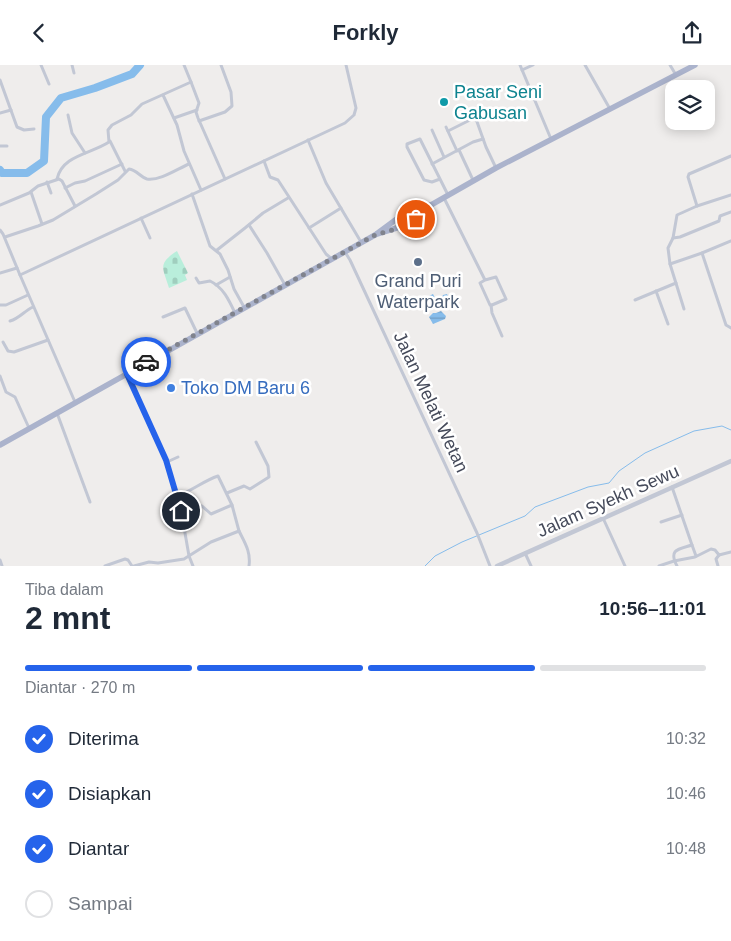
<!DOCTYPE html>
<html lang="id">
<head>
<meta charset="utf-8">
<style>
	body { margin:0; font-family:Helvetica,sans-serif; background:#f6f6f7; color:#1f2937; height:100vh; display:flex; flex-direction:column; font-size:19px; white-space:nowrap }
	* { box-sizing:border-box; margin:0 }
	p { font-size:16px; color:#747a83 }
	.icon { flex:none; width:28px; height:28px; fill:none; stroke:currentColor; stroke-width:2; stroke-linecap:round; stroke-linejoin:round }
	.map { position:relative; height:501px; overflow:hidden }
	.sheet { display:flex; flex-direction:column; background:#fff; flex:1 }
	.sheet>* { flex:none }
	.buttons { position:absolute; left:665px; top:15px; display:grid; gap:10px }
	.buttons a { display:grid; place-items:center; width:50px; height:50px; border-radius:10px; background:#fff; box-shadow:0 2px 12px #0003; font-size:25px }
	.pin { position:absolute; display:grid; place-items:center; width:42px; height:42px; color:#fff; margin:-21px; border:2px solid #fff; border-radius:50%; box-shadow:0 1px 5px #0007 }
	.courier { position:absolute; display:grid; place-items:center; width:50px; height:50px; margin:-25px; border:4px solid #2563eb; border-radius:50%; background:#fff; color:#222; box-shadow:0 1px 6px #0007 }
	.overview em { font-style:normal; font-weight:700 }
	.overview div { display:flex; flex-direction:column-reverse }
	.overview { display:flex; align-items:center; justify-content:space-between; height:85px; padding:0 25px }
	h1 { font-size:32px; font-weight:700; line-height:38px }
	.bar { display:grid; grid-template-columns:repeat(4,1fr); gap:8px 5px; align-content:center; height:60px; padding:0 25px }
	.bar i { height:6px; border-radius:4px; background:#e0e1e3 }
	.bar .current { background:#2563eb }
	.bar p { grid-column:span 4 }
	ol { padding:0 25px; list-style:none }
	li { display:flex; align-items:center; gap:15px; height:55px }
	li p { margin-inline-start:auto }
	li .icon { padding:5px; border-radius:50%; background:#2563eb; color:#fff; stroke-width:4 }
	li:last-child { color:#747a83 }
	li i { width:28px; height:28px; border:2px solid #e0e1e3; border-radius:50% }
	header { display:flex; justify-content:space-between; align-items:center; height:65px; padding:0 25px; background:#fff; font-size:22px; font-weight:700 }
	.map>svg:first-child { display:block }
	.cemetery { fill:url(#cemetery-stones) }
	.water { fill:url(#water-rules) }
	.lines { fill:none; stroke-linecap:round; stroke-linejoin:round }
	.stream { stroke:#86bceb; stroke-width:1 }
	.river { stroke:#86bceb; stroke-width:8 }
	.minor { stroke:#c2c7d4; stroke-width:3 }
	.tertiary { stroke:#c2c7d4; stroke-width:4.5 }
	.primary { stroke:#abb3cc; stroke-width:5.5 }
	.done { stroke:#80838d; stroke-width:5; stroke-dasharray:0 9 }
	.route { stroke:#2563eb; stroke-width:6 }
	.culture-dot { fill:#0f9aa8; stroke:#fff; stroke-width:2 }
	.service-dot { fill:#5c6f8a; stroke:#fff; stroke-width:2 }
	.shop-dot { fill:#3f7fe0; stroke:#fff; stroke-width:2 }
	.labels { text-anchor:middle; stroke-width:5; stroke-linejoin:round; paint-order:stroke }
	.culture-label { font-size:18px; fill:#0d838f; stroke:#fff; text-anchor:start }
	.service-label { font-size:18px; fill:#4e5e75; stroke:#fff }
	.shop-label { font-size:18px; fill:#366cbe; stroke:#fff; text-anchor:start }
	.street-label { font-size:18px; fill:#454a5a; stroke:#fff }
</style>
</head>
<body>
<header><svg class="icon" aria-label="back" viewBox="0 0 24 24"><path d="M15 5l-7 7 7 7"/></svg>Forkly<svg class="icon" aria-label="share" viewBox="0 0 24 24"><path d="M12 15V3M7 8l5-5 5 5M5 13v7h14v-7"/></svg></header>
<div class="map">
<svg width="731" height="501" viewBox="0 0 731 501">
	<defs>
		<pattern id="cemetery-stones" width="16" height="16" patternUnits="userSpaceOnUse" patternTransform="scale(1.25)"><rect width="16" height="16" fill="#b9eedb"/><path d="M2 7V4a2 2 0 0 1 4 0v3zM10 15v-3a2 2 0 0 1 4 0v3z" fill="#a0cebe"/></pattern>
		<pattern id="water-rules" width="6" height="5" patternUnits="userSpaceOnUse" patternTransform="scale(1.25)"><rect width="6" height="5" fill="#86bceb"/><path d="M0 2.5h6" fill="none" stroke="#6f9bc1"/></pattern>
	</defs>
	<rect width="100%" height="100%" fill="#efedec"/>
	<path class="cemetery" d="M177,186l11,22 -3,2 2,5 -18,8c-6,-20 -12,-24 8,-37z"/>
	<g class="water">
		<path d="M433,229l4,8 -15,7 -3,-8z"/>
		<path d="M447,229l6,13 -4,2 -4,-2 -4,-8 2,-4z"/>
		<path d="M441,246l5,5 -1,3 -12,5 -4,-7 4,-4h3z"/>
	</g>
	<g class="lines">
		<path class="stream" d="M425,501l10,-10 27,-14 63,-26 10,-9 53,-20 21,-4 10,-12 26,-18 49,-22 28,-5 9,4"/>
		<path class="river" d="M0,105l2,3h25l17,-12 2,-44 15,-19 34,-10 37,-14 8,-9"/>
		<g class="minor">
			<path d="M41,0l8,19"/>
			<path d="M72,0l2,8"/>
			<path d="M520,0l31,74"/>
			<path d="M585,0l25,44"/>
			<path d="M670,0l6,10"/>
			<path d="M522,5l11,-5"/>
			<path d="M0,15l17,47 7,3 10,-1"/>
			<path d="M191,17l8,21 -3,9 2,6 27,61"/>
			<path d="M163,30l14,30 7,26 17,39"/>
			<path d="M0,48l11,-3"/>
			<path d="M68,50l4,18 13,20"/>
			<path d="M174,53l23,-8"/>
			<path d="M199,56l26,-9 7,-6 -1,-14 -10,-27"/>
			<path d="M446,62l11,24"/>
			<path d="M432,65l12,27"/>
			<path d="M448,66l24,-12h4l10,28 10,21"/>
			<path d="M308,75l18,43 35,59"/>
			<path d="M110,76l15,30"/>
			<path d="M0,81h7"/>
			<path d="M459,85l14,30"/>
			<path d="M264,96l6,16 8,3 48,74 6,5"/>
			<path d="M432,99l41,-22 10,-3"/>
			<path d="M57,114c5,-24 34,-25 52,-37l-1,-12 4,-5 19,-10 11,-11 49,-22 -7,-17"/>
			<path d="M440,114l-8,3 -8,-2 -17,-33v-3l13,-5 28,56"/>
			<path d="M47,117l4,11"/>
			<path d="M65,123l10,-5 10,-2 37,-17"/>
			<path d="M31,127l11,32"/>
			<path d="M192,129l18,52 10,8 8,16 6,19 10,18"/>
			<path d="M731,130l-34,11 -20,9 -4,23 -5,10 2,16 32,-11 29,-12"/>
			<path d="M444,133l41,82 -5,3 10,22h2l14,-6 -10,-22 -11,3"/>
			<path d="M0,140l29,-12 9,-7 21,-7 3,2 13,25"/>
			<path d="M697,141l-9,-29 1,-3 42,-18"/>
			<path d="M141,153l9,20"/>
			<path d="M249,160l18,28 18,32"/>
			<path d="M309,163l32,-20"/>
			<path d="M0,165l3,4 17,41"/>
			<path d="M5,172l33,-11 15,-6 43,-26 22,-14 11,-11c8,1 11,8 18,10 13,2 30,-10 42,-15"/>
			<path d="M673,173l7,-1 39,-16 1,-5 11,-4"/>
			<path d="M217,185l28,-22 18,-15 25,-15"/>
			<path d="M345,187l5,8 127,273 13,33"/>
			<path d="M702,188l24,72 5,3"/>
			<path d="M670,199l14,45"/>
			<path d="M0,208l17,-5"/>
			<path d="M196,213l3,5 11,-2c13,6 19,19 25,32"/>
			<path d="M216,220l14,-8"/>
			<path d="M656,226l12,33"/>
			<path d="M635,235l41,-17"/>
			<path d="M0,240h6l22,-10"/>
			<path d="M491,240l1,8 10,23"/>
			<path d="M163,252l22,-9 12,25"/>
			<path d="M10,256c10,-3 14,-10 23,-14"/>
			<path d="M3,277l5,9 6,1 34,-12"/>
			<path d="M127,309l39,86 15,50 8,46 4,10"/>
			<path d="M0,311l6,16 9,5 14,31"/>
			<path d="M75,337l-55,-127 325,-152 9,-8 2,-7 -10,-43"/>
			<path d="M57,348l33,89"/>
			<path d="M167,397l11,-5"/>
			<path d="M672,422l20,58"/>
			<path d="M227,428l17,-7 6,3 19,-12 -1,-11 -12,-24"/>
			<path d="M177,431c15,-5 26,-15 41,-20l14,29 7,26"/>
			<path d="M181,445l21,-4 9,8 21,-9"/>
			<path d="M603,453l22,48"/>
			<path d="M661,457l21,-7"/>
			<path d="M525,488l6,13"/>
			<path d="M719,490l12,-3"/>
			<path d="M0,495l2,6"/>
			<path d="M105,501l20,-7 3,1 4,6"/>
			<path d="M134,501l15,-4 9,1 26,-4 27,-17 28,-11c6,12 12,21 10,35"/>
			<path d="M659,501l15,-5 21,-4 16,-8 4,1 4,5"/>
			<path d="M677,501c-9,-17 2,-17 15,-21l4,11"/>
			<path d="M718,501l-2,-7 3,-4"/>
		</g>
		<path class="tertiary" d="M497,501l234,-105"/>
		<g class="primary">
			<path d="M406,147l5,5v4l-3,4 -5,1 -5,-6v-4l4,-3 29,-8 65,-37 199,-103"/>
			<path d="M410,158l21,-18"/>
			<path d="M377,169l26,-8"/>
			<path d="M0,380l375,-210 23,-17"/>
		</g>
	</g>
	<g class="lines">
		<path class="done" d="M146,297l229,-127 32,-9 9,-7"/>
		<path class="route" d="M146,297l-19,12 39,86 15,51"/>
	</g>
	<circle class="culture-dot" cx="444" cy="37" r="5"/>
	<circle class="service-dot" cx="418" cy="197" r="5"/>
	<circle class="shop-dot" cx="171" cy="323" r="5"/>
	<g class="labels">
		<g class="culture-label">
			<text x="454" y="33">Pasar Seni<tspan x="454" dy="21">Gabusan</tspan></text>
		</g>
		<g class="service-label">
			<text x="418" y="222">Grand Puri<tspan x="418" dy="21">Waterpark</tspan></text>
		</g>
		<g class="shop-label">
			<text x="181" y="329">Toko DM Baru 6</text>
		</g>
		<g class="street-label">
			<text transform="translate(431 337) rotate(65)" y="6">Jalan Melati Wetan</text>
			<text transform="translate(608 436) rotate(-24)" y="6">Jalam Syekh Sewu</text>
		</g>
	</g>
</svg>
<div class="buttons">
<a><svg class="icon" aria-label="layers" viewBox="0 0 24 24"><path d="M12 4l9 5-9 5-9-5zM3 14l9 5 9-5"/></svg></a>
</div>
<div class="pin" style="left:416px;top:154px;background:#ea580c"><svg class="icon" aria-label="bag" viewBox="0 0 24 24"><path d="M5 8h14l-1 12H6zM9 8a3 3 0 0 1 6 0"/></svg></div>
<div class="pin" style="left:181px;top:446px;background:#1f2937"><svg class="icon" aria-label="home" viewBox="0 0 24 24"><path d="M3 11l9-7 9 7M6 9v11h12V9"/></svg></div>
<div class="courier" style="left:146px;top:297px"><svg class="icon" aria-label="car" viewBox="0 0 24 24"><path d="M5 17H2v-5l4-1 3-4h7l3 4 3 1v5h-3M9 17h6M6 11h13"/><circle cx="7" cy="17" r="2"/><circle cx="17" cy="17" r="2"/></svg></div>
</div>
<section class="sheet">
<div class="overview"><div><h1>2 mnt</h1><p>Tiba dalam</p></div><em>10:56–11:01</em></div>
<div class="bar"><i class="current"></i><i class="current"></i><i class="current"></i><i></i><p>Diantar · 270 m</p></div>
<ol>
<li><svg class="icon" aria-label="check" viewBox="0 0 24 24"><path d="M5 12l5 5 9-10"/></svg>Diterima<p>10:32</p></li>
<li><svg class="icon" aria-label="check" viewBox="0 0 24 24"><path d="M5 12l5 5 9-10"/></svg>Disiapkan<p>10:46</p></li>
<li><svg class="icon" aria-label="check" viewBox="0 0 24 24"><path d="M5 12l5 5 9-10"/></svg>Diantar<p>10:48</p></li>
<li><i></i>Sampai</li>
</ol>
</section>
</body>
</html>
